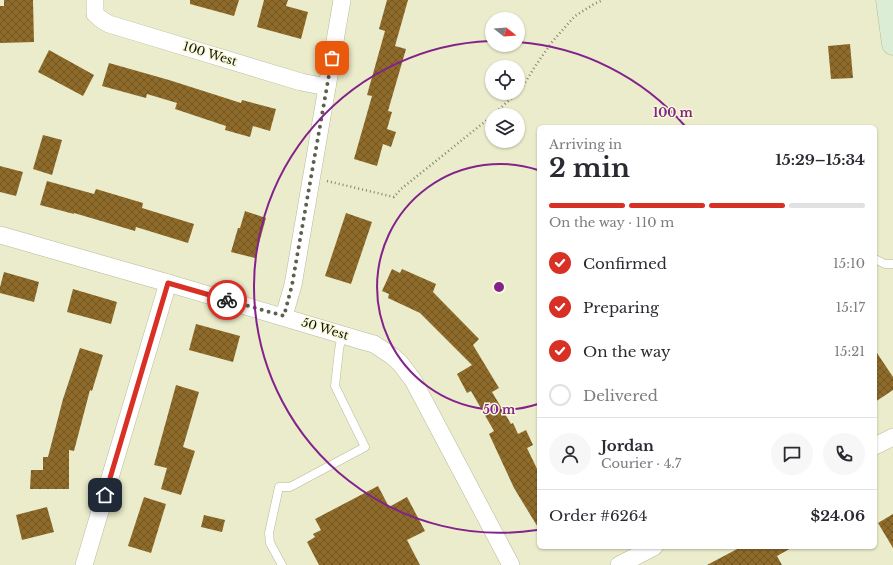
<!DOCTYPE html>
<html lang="en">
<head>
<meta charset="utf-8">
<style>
	body { margin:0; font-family:"Libre Baskerville",serif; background:#f7f7f7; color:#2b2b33; height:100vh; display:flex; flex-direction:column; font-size:15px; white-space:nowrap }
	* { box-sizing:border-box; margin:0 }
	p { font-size:13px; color:#7c7c81 }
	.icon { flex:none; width:22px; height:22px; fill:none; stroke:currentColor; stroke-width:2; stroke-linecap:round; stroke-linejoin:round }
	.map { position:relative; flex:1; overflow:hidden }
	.details { position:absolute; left:537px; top:125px; width:340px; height:424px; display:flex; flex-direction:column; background:#fff; border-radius:6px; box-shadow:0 1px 3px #0004 }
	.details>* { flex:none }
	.needle { width:26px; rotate:107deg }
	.controls { position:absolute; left:485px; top:12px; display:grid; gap:8px }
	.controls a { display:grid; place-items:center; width:40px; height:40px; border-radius:50%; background:#fff; box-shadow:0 1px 3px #0004; font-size:20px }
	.pin { position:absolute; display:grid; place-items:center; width:34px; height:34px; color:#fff; margin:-17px; border-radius:8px; box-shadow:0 2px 6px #0006 }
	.courier { position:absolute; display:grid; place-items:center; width:40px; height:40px; margin:-20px; border:3px solid #d93025; border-radius:50%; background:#fff; color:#222; box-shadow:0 1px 5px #0007 }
	.head em { font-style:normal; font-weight:700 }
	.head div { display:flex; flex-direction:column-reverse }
	.head { display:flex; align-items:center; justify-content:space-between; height:68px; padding:0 12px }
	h1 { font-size:26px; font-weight:700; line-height:30px }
	.bar { display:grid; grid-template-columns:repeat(4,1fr); gap:6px 4px; align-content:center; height:48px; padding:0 12px }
	.bar i { height:5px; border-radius:3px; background:#e1e1e2 }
	.bar .selected { background:#d93025 }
	.bar p { grid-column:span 4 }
	.line { display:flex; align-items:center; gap:10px; padding:0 12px; border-top:1px solid #e1e1e2 }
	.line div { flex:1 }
	.round { display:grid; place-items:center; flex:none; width:42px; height:42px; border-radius:21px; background:#f7f7f7 }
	ol { padding:0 12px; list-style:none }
	li { display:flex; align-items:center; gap:12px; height:44px }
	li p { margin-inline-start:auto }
	li .icon { padding:4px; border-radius:50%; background:#d93025; color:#fff; stroke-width:4 }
	li:last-child { color:#7c7c81 }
	li i { width:22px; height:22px; border:2px solid #e1e1e2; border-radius:50% }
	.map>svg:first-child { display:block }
	.building { fill:url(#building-cross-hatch) }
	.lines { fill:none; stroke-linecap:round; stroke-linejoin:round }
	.service-casing { stroke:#b8b99a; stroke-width:9 }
	.minor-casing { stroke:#b8b99a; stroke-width:18 }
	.secondary-casing { stroke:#b8b99a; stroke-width:23 }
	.path { stroke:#84856e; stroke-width:2.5; stroke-dasharray:1 3; stroke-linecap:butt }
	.service { stroke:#fff; stroke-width:8 }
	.minor { stroke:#fff; stroke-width:17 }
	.secondary { stroke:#dcedd6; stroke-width:22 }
	.done { stroke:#5e5f4c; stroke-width:4; stroke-dasharray:0 7.2 }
	.route { stroke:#d93025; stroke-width:5 }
	.ring { fill:none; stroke:#84228c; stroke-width:2 }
	.labels { text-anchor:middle; stroke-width:3; stroke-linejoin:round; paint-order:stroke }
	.street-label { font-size:12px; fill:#121307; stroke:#f8f9d8 }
	.centre { fill:#84228c; stroke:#f8f9d8; stroke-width:2 }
	.ring-label { font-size:12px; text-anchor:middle; font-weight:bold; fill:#84228c; stroke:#f8f9d8; stroke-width:3; stroke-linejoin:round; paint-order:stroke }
</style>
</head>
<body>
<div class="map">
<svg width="893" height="565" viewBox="0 0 893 565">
	<defs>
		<pattern id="building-cross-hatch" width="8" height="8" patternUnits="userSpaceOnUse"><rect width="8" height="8" fill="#8e6b2a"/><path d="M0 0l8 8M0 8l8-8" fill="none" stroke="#735722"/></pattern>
	</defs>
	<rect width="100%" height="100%" fill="#ebeccb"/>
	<g class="building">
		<path d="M4,0h29l1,42 -34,1v-37h4z"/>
		<path d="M190,0h49l-5,16 -44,-12z"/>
		<path d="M264,0h24l-2,6 22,6 -7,27 -44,-12z"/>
		<path d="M387,0h21l-13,46 11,3 -18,62 4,1 -5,17 9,3 -5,15 -8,-3 -6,22 -23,-7 18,-63 -5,-1 18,-64 -6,-2z"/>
		<path d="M850,44l3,34 -22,1 -3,-33z"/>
		<path d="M49,50l45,25 -11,21 -45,-24z"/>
		<path d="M109,63l60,17 72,23 1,-3 34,9 -6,22 -17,-5 -3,11 -25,-7 1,-4 -51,-17 2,-6 -30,-9 -1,4 -44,-12z"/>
		<path d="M43,135l19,5 -10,35 -19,-6z"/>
		<path d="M0,166l23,6 -7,24 -16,-4z"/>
		<path d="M47,181l47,13 2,-5 47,14 -1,5 52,16 -6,19 -52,-16 -1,4 -61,-18v1l-34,-9z"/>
		<path d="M245,211l21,7 -11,40 -24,-6 7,-24h2z"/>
		<path d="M346,213l26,9 -21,62 -26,-8z"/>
		<path d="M392,269l8,4 2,-4 34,15 -3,8 46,47 -6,6 26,43 -7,4 19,32 2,-1 5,11 8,-4 7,15 -6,3 12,25v56l-25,-41 -25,-54 5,-3 -23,-40 -4,2 -10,-19 15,-9 -52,-52 -32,-15 1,-4 -7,-3z"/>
		<path d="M4,272l35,10 -5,20 -34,-9v-6z"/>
		<path d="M73,289l44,13 -6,22 -44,-12z"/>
		<path d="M196,324l44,12 -7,26 -44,-12z"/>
		<path d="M80,348l23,7 -11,36 -2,-1 -16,61 -5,-1v39h-39l1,-19h12v-13h5l15,-58z"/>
		<path d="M875,350l18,27v13l-18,12z"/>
		<path d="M176,385l23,7 -16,55 12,4 -14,44 -20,-6 6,-21 -13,-3z"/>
		<path d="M378,486l11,21 18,-10 18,34 -18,9 13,25h-101l-12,-23 8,-5 -2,-3 8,-4 -6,-11z"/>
		<path d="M144,497l22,7 -15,49 -23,-7z"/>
		<path d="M47,507l7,25 -32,8 -6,-25z"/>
		<path d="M893,514v34l-15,-25z"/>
		<path d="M204,515l21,5 -3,12 -21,-5z"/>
		<path d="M741,547h52l-16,9 5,9h-75z"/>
	</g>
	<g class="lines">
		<g class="service-casing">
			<g id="service">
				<path d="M875,259l10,5h8"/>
				<path d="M282,565l-12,-22 -1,-10 10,-46h11l75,-40 -30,-61 4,-36 3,-16"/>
			</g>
		</g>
		<g class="minor-casing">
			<g id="minor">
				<path d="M95,0v14l7,6 7,4 192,58 26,5"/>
				<path d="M0,235l168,48 195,58 11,3 18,12 8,7 13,17 98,185"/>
				<path d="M284,316l9,-31 49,-285"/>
				<path d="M875,446l18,-9"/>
				<path d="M84,565l84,-282"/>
				<path d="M619,565l35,-18"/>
			</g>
		</g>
		<g class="secondary-casing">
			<path id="secondary" d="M887,0l6,44"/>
		</g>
		<g class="path">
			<path d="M518,92l3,-3 15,-24 16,-23 23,-26 19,-12 9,-4"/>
			<path d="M493,115l24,-22"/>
			<path d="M327,181l67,16 7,-8 91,-73"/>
		</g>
		<use href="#service" class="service"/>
		<use href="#minor" class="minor"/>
		<use href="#secondary" class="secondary"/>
	</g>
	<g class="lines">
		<path class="done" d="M227,300l57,16 8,-31 40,-227"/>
		<path class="route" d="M105,495l63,-212 59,17"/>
	</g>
	<g class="ring">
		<path d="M538 404A123 123 0 1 1 538 170"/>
		<path d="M537 530A246 246 0 1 1 490 41M518 42A246 246 0 0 1 685 126"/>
	</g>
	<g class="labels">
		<g class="street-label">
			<text transform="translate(210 54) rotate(17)" y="4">100 West</text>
			<text transform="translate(325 329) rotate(17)" y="4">50 West</text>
		</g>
	</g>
	<circle cx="499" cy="287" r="6" class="centre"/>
	<g class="ring-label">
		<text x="673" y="117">100 m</text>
		<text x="499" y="414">50 m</text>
	</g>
</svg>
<div class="controls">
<a><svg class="needle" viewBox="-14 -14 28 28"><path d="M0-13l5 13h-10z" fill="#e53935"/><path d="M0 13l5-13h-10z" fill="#7c7c81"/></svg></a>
<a><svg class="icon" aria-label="locate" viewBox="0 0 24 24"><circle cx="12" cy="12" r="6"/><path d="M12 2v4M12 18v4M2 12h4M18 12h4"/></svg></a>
<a><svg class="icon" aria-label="layers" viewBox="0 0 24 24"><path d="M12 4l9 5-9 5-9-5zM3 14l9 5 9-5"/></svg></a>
</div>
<div class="pin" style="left:332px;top:58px;background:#ea580c"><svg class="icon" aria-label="bag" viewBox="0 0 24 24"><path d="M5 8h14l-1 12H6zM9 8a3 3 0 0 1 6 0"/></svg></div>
<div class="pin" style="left:105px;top:495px;background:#1f2937"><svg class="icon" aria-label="home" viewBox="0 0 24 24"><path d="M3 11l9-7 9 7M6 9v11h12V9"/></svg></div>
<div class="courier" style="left:227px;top:300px"><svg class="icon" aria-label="bike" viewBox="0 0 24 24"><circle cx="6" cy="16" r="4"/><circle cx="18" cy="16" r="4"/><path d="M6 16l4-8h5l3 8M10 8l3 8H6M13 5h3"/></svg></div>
<section class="details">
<div class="head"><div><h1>2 min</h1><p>Arriving in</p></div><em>15:29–15:34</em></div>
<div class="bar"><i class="selected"></i><i class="selected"></i><i class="selected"></i><i></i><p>On the way · 110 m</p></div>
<ol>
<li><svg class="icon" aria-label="check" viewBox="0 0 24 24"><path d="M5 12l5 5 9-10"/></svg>Confirmed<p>15:10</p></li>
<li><svg class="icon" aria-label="check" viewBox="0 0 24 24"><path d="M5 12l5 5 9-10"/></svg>Preparing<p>15:17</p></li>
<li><svg class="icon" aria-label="check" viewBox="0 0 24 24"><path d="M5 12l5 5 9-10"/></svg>On the way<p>15:21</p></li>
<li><i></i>Delivered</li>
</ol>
<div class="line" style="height:72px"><a class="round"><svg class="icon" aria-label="person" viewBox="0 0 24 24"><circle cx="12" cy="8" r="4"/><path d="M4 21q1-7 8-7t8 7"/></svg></a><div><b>Jordan</b><p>Courier · 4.7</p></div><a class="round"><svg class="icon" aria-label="chat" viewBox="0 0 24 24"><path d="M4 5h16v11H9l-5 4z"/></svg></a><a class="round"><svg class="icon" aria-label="phone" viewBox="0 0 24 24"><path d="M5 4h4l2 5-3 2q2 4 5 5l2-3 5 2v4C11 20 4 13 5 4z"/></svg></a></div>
<div class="line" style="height:52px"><div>Order #6264</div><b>$24.06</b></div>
</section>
</div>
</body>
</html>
